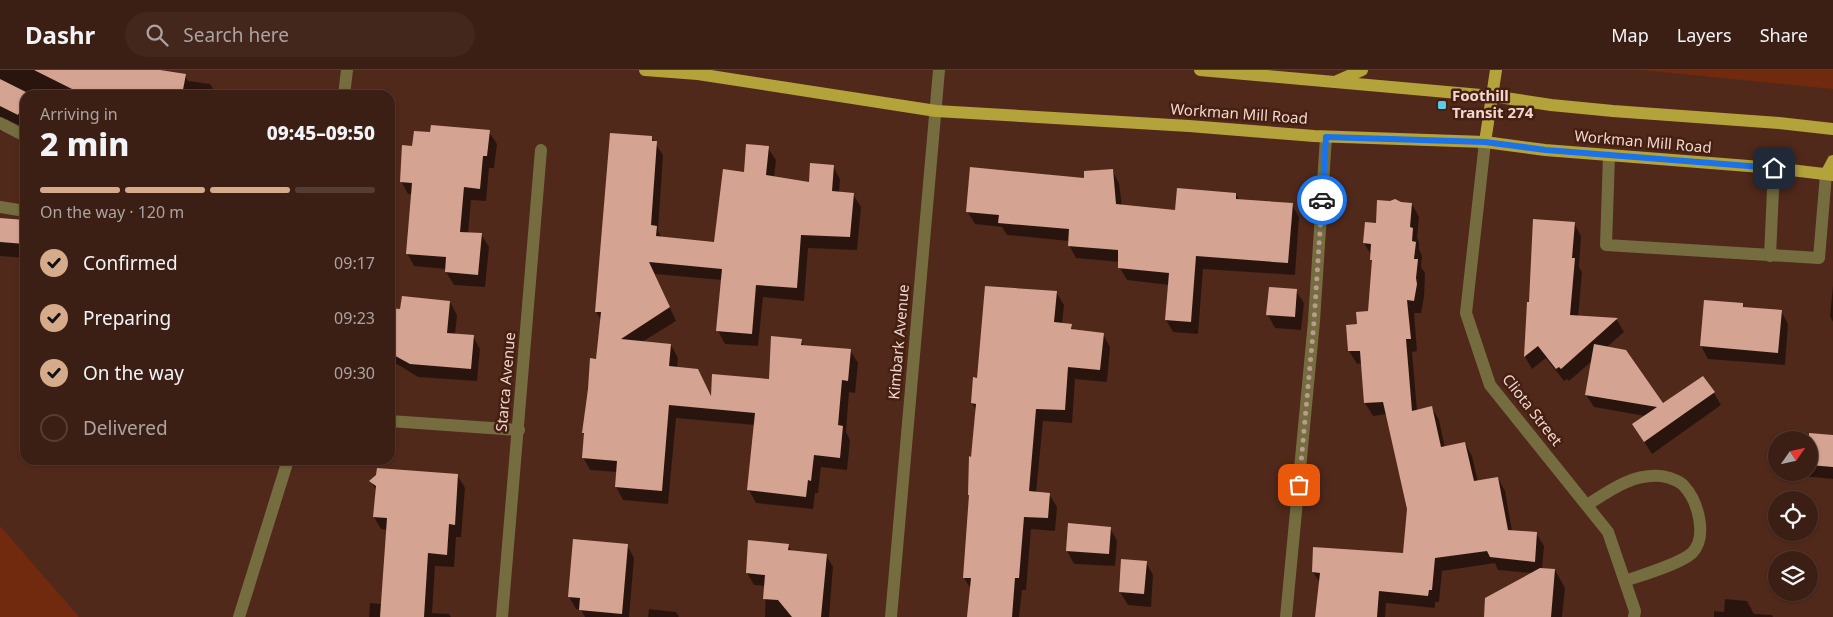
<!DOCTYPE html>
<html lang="en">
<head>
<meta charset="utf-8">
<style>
	body { margin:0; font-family:"Noto Sans",sans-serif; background:#43271d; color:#f1f3f6; height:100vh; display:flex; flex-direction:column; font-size:19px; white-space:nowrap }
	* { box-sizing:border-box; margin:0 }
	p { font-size:16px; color:#aca2a0 }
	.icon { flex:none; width:28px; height:28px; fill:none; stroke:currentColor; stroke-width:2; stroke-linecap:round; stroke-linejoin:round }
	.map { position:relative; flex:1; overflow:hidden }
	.side { position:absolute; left:20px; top:20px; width:375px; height:375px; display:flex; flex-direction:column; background:#3c1f14; border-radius:15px; box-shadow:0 1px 4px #0004,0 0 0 1px #553d34 }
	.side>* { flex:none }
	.needle { width:32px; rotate:56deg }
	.buttons { position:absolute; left:1768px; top:361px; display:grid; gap:10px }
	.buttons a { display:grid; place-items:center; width:50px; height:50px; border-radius:50%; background:#3c1f14; box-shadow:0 1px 4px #0004,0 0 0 1px #553d34; font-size:25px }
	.pin { position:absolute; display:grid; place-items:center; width:42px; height:42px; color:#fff; margin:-21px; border-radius:10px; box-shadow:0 2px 8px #0006 }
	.courier { position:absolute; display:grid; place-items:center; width:50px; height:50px; margin:-25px; border:4px solid #1a73e8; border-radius:50%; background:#fff; color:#222; box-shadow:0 1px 6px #0007 }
	.overview em { font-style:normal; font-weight:800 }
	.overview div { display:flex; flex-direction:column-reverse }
	.overview { display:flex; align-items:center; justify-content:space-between; height:85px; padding:0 20px }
	h1 { font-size:32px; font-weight:800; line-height:38px }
	.bar { display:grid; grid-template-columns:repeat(4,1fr); gap:8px 5px; align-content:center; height:60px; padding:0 20px }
	.bar i { height:6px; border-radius:4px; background:#553d34 }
	.bar .on { background:#d6ab8b }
	.bar p { grid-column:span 4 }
	ol { padding:0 20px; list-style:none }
	li { display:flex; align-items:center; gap:15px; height:55px }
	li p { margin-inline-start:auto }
	li .icon { padding:5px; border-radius:50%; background:#d6ab8b; color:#111; stroke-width:4 }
	li:last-child { color:#aca2a0 }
	li i { width:28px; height:28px; border:2px solid #553d34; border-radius:50% }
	header { display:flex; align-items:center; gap:30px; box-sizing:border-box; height:70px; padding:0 25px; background:#3c1f14; border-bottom:1px solid #553d34 }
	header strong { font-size:24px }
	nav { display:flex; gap:28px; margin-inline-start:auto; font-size:18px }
	.search { width:350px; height:45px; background:#43271d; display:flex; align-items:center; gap:12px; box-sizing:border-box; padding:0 18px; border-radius:28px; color:#aca2a0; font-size:19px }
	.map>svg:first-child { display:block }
	.green { fill:#722a0e }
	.shadow { fill:#0007 }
	.building { fill:#d4a392 }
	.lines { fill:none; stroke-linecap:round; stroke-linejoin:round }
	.minor { stroke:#756d3f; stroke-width:12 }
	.major { stroke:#b4a23b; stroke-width:12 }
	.done { stroke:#b99a8f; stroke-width:5; stroke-dasharray:0 9 }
	.route { stroke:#1a73e8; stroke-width:6 }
	.poi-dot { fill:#5bc8e7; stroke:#451f11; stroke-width:2 }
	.labels { text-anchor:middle; stroke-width:5; stroke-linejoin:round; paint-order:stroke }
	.poi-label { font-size:15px; font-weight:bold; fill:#f1d7ce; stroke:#451f11; text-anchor:start }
	.street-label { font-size:15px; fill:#f1d7ce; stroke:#451f11 }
</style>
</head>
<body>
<header>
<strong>Dashr</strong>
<div class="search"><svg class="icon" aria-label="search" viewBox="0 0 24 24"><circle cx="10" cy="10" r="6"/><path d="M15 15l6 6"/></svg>Search here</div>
<nav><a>Map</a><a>Layers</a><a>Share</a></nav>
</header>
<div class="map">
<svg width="1833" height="547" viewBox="0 0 1833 547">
	<rect width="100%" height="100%" fill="#50291b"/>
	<g class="green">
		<path d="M1642,0h191v19z"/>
		<path d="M0,456l79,91h-79z"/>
	</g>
	<g class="shadow">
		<path d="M0,0h136l-12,25h-99v33l-19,-9 -6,13z"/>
		<path d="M149,0l36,5 3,6 22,3 7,11h-72z"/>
		<path d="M489,62l8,12 -3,24h-5l-3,33 -15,-1 -3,34h13l8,13 -4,40 -31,-2 -8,-13v-3l-32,-3 -7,-13 5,-59h-4l-7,-13 12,-34 19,-14z"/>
		<path d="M651,67l12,18 -5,76 4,7 54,6 29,-71 23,-25 8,12 -2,18 36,6 23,-18 7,13 -1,14 14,1 8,13 -4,43 -49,-2 -4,53 -41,-4 -5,49 -33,-2 -7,-13 4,-51 -67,-6 21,47 -34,21 29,3 7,13 -1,10 20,2 15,28 59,-17 30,-40 3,5 46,4 8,13 -3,30 -6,-1 -3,40 4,8 -3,30 -26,-3 -3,26h-3l-2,16 -57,-6 -7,-13 6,-65 -79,-7 -8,86 -45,-4 -7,-13 1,-15 -27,-2 -7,-13 2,-21 -2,-3 14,-73 4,-39 -5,-10z"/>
		<path d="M1112,100l7,13 3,23 54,5 60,-17 4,7 52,4 7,12 -4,58 -92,-6 -5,65 -25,-2 -7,-12 3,-35 -42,-5 -7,-12v-6l-44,-4 -7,-13v-4l-62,-6 -5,-8 -27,-3 -8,-13 118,-32z"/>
		<path d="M1401,134h11l7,13 -2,21 2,4v7l3,7 -1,11 4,6 -1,24 -3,16h-7l3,38 -5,1 5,59 15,-3 7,12 6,28 20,-5 7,13 6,26 20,-4 7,13 7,40 24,2 8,13 -2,23 13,1 10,18 -3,29h-77l48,-44 -35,-3 -3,-7 -53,8 -3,31h-4v6l-49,-5 -1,14h-68l3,-34 -7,-11 91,-18 4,-45 -21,-95 -14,2 -8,-13 -3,-40 -5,1 -8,-13 -2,-25h12l10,-14 4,-49 -2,-4v-4l-7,-12 13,-18z"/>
		<path d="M0,149l25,2v37l-25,-2z"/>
		<path d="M1574,153l7,13 -2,31 3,5 -4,45 39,3 7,12 -17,15 56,58 51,-12 7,12 -69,49 -19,-29 12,-9 -51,-9 -8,-12 6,-34 -23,20 -2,-2 -3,2 -18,-23 -14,11 -7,-12 3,-54z"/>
		<path d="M1833,215v37l-3,-6z"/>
		<path d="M1296,221l8,12 -3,27 -26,-2 -7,-13z"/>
		<path d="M1056,222l8,13 -2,19 9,1 3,6 29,3 7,13 -3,35 -32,-3 -3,44 -29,-2 -7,72 13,1 8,13 -2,24 -24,-2 -5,61h-4l-3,27h-51l3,-28 -7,-11 6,-80 -1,-3 7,-85 -4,-7 6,-24z"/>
		<path d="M450,232l7,13 -2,20 18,1 7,13 -3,32 -59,-4 -21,-13h-7v-36l12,-17z"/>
		<path d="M1742,234l3,4 36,3 7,13 -3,41 -77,-6 -7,-13z"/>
		<path d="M1790,364l43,3v42l-31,-3 -2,-3h-5l14,-1v-32h-19z"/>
		<path d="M457,405l8,13 -4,49h-5l-2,30 -19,-1 -3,47 17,1 2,3h-82l1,-14 12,1 6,-74 -7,-1 -7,-12 2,-27 -5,-9z"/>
		<path d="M1110,458l7,13 -2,25 -41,-2 -7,-13z"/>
		<path d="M627,475l7,13 -5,59h-44l-4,-7 -5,-1 -7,-12z"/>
		<path d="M788,475l4,7 34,3 7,12 -4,50h-64l1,-31 -12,-1 -7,-12z"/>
		<path d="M1122,490l24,2 7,13 -2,32 -23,-2 -8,-13z"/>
		<path d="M1725,529l22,2 7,13 18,1 1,2h-59v-6l10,1z"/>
		<path d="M649,539l27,3 3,5h-31z"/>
	</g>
	<g class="building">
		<path d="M34,0h126l26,4 -4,21h-98z"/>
		<path d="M0,9l28,14 -3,2v5l-7,15 -18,-9z"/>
		<path d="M431,55l59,5 -3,26h-4l-3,33 -16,-2 -4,45 22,1 -4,42 -33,-3 1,-15 -40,-3 6,-71 -12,-1 2,-37 10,1 2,-15 16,1z"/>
		<path d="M610,63l42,3v5h5l-6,84 6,1 -1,10 58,6 9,-73 21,3 2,-28 23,2 -3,29 43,7 1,-19 24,2 -2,26 22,2 -4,44 -49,-2 -4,53 -41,-3 -4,49 -36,-3 6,-62 -73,-7 21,45 -49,32 50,5 -2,22 29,3 13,27 1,-22 57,5 2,-43 31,3 -1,6 50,4 -3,32 -6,-1 -4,45 5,1 -3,32 -26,-3 -3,26 -3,-1 -2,17 -59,-7 8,-77 -86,-8 -7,86 -47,-4 2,-26 -35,-3 2,-25h-2l6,-44 2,-31 6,1 5,-47h-6z"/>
		<path d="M970,97l114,11v-7l29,-2 3,35 59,6 2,-22 59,5v6l57,4 -5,60 -92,-7 -5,66 -26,-2 4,-47 -51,-5v-18l-50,-4 1,-17 -71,-6 1,-8 -33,-3z"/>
		<path d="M1395,129l6,3 11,1 -2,24 3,1 -1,13 4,1 -2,17h4l-2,19 1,6 -3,17 -7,-1 4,39h-5l6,72 20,-5 9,41 24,-5 9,39 24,-4 10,53 29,2 -2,30 -45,-5 -3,-6 -52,7 -3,32h-3l-1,6 -49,-5 -2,26h-62l5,-44 -8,-1 1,-25 90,6 4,-44 -24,-107 -19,1 -4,-52h-12l-2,-26 11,-1 -1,-12 12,-1 4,-51h-2l1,-16 -8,-1 2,-21 11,1 1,-23 13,1z"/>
		<path d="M0,148l25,2v24l-25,-2z"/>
		<path d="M1533,149l42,3 -3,36h3l-5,57 48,3 -57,51 -2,-2 -3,2 -18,-23 -14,11 3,-55h2z"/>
		<path d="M985,216l72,5 -3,31 18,2 -1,5 33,4 -4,37 -32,-3 -3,43 -29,-1 -7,82 21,2 -2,25 -24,-1 -5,61h-4l-3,39h-45l4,-39h-8l6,-83h-1l1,-39 2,1 5,-53 -5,-1 2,-26 4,1z"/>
		<path d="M1269,217l28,2 -2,28 -29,-2z"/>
		<path d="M402,226l48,5 -3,32 27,2 -3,34 -61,-5 -20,-11v-45l10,1z"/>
		<path d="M1704,230l39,3v4l39,3 -4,43 -78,-7z"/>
		<path d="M1594,274l32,6 37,53 40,-27 12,16 -71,50 -12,-18 25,-17 -72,-12z"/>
		<path d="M1809,363l24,2v32l-24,-2z"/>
		<path d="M377,398l81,6 -3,51 -6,-1 -2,31 -19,-2 -4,64h-44l7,-99 -14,-1 3,-31 -7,-5 7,-6z"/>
		<path d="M1068,453l43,4 -2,27 -43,-3z"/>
		<path d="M573,469l55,5 -6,70 -43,-4 1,-12 -12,-1z"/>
		<path d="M748,470l41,4 -1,6 39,4 -6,63h-29l-14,-17 -15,-1 2,-24 -19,-2z"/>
		<path d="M1121,489l26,2 -3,33 -25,-2z"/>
		<path d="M1540,498l15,1 -4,48h-67l1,-19z"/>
	</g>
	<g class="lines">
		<g class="minor">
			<path d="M344,25l3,-25"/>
			<path d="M0,53l25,13"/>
			<path d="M1485,72l-19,171 24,72 118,147 27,79 -1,6"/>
			<path d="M1609,85l-3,90 213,13 7,-84"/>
			<path d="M0,137l25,4"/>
			<path d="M1770,186l4,-88"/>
			<path d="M390,351l129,9"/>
			<path d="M1587,435c22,-14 44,-31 73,-29 6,0 20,5 24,10 14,15 24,51 8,67 -12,11 -50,22 -67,28"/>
			<path d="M239,547l49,-157"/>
			<path d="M502,547l39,-467"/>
			<path d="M891,547l48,-547"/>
			<path d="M1286,547l28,-296 12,-184"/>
		</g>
		<g class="major">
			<path d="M645,0l53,4 238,37 253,15 125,10 171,6 60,8 229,18 59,7"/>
			<path d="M1200,0l292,26 59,9 62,6 166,12 54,6"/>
			<path d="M1335,12l27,-12"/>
			<path d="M1485,72l11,-72"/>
			<path d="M1826,104l7,-13"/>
		</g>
	</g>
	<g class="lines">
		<path class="done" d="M1299,415l15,-163 8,-122"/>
		<path class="route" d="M1322,130l4,-63 159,5 61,8 228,18"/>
	</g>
	<rect class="poi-dot" x="1437" y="30" width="10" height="10" rx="2.5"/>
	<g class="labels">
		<g class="poi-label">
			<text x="1452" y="31">Foothill<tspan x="1452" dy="17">Transit 274</tspan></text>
		</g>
		<g class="street-label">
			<text transform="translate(1239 44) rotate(4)" y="5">Workman Mill Road</text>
			<text transform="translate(1643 72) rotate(5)" y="5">Workman Mill Road</text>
			<text transform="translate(899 272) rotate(-85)" y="5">Kimbark Avenue</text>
			<text transform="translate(506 312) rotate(-85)" y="5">Starca Avenue</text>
			<text transform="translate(1532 340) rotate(52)" y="5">Cliota Street</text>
		</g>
	</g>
</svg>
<div class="buttons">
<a><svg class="needle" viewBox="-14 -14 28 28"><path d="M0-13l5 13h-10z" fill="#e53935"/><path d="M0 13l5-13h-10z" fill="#aca2a0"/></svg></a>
<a><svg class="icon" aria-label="locate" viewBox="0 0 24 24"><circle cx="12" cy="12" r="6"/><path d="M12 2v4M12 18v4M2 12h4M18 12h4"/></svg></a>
<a><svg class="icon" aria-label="layers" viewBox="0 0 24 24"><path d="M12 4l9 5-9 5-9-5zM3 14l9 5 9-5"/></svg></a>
</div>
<div class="pin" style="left:1299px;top:415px;background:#ea580c"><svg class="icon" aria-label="bag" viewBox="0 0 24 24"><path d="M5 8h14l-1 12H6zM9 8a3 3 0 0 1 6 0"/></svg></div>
<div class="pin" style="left:1774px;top:98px;background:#1f2937"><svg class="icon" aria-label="home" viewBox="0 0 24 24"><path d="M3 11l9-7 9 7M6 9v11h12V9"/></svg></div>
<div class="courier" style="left:1322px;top:130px"><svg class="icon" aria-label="car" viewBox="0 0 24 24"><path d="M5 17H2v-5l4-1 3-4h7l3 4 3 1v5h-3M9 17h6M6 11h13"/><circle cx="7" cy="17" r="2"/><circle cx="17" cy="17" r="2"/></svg></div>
<section class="side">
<div class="overview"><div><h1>2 min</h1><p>Arriving in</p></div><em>09:45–09:50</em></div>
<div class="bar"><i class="on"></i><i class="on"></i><i class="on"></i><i></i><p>On the way · 120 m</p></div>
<ol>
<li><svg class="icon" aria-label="check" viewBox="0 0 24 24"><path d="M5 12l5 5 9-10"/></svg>Confirmed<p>09:17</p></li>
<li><svg class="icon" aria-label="check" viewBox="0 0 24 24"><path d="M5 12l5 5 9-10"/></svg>Preparing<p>09:23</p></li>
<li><svg class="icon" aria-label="check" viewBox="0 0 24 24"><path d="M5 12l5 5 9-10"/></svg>On the way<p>09:30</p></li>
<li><i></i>Delivered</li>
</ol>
</section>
</div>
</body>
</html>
